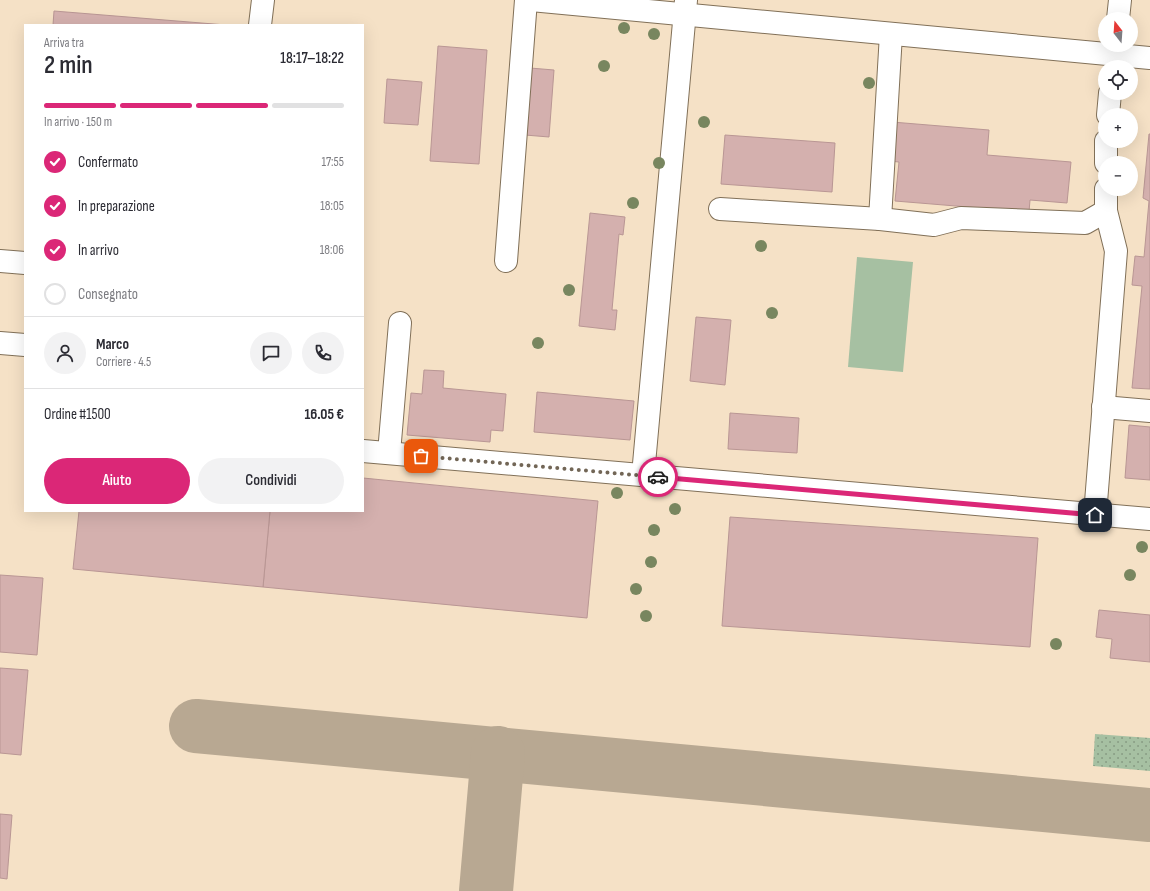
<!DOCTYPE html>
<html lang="it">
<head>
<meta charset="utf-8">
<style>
	body { margin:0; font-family:"Sofia Sans Condensed",sans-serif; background:#f2f2f3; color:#2b2b33; height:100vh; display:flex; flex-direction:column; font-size:15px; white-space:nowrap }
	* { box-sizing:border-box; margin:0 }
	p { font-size:13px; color:#7c7c81 }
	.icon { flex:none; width:22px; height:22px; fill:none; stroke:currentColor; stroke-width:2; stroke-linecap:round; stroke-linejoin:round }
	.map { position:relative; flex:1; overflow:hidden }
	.side { position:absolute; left:24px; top:24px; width:340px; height:488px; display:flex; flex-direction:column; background:#fff; border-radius:0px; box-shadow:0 4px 16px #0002 }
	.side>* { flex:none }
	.needle { width:26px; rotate:343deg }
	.fabs { position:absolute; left:1098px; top:12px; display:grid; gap:8px }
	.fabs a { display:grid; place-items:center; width:40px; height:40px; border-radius:50%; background:#fff; box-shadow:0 4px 16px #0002; font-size:20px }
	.pin { position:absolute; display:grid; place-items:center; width:34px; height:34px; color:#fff; margin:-17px; border-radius:8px; box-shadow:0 2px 6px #0006 }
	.courier { position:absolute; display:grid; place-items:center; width:40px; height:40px; margin:-20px; border:3px solid #db2777; border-radius:50%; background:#fff; color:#222; box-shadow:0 1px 5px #0007 }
	.head em { font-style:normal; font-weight:600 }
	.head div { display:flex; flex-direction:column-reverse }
	.head { display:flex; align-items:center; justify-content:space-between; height:68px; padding:0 20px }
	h1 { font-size:26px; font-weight:600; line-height:30px }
	.bar { display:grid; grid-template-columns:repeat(4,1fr); gap:6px 4px; align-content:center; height:48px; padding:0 20px }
	.bar i { height:5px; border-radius:3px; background:#e1e1e2 }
	.bar .selected { background:#db2777 }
	.bar p { grid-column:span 4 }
	.line { display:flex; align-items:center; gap:10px; padding:0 20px; border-top:1px solid #e1e1e2 }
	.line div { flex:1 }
	.round { display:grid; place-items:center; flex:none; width:42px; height:42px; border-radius:21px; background:#f2f2f3 }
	ol { padding:0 20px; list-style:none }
	li { display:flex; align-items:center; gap:12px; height:44px }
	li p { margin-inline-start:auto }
	li .icon { padding:4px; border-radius:50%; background:#db2777; color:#fff; stroke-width:4 }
	li:last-child { color:#7c7c81 }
	li i { width:22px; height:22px; border:2px solid #e1e1e2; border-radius:50% }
	.cta { display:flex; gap:8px; margin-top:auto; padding:8px 20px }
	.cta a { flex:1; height:46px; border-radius:24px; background:#db2777; color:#fff; font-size:16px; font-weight:600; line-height:46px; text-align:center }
	.cta a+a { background:#f2f2f3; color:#2b2b33 }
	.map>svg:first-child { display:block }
	.grass { fill:url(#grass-dots) }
	.garden { fill:#a6c0a2 }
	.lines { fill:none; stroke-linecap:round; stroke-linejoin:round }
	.taxiway { stroke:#b8a892; stroke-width:54 }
	.building { fill:#d4b0ae; stroke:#b99694 }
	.minor-casing { stroke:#817058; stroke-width:24 }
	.minor { stroke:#fff; stroke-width:22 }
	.tree { fill:#78865f }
	.done { stroke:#726656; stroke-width:4; stroke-dasharray:0 7.2 }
	.route { stroke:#db2777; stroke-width:5 }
</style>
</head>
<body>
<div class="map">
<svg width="1150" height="891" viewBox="0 0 1150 891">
	<defs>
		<pattern id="grass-dots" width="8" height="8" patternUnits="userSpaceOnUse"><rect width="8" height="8" fill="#a6c0a2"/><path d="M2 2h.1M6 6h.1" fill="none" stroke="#879c83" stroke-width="1.8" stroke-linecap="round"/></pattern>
	</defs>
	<rect width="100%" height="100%" fill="#f5e1c6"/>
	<path class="grass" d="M1095,734l55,4v33l-57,-5z"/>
	<path class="garden" d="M857,257l56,5 -10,110 -55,-5z"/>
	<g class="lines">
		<g class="taxiway">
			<path d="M196,726l954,89"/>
			<path d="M486,891l12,-138"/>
		</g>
	</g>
	<g class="building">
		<path d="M54,11l172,14h-173z"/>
		<path d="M438,46l49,4 -8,114 -49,-3z"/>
		<path d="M530,68l24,2 -5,67 -24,-2z"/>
		<path d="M387,79l35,3 -4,43 -34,-2z"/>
		<path d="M892,122l97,8 -2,25 84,7 -4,41 -37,-3 -1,12 -134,-11 4,-39 -10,-1z"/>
		<path d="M1149,134h1v255l-18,-1 10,-102 -10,-1 3,-29 9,1 5,-56 -6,-3z"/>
		<path d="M725,135l110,8 -3,49 -111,-8z"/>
		<path d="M590,213l35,4 -2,18 -4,-1 -7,76h5l-2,20 -36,-4z"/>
		<path d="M696,317l35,3 -6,65 -35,-4z"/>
		<path d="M424,370l20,1 -1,17 63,6 -3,37 -12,-1 -1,12 -83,-7 4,-42 11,1z"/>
		<path d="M537,392l97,9 -4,39 -96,-8z"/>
		<path d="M730,413l69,5 -2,35 -69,-4z"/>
		<path d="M1129,425l21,2v53l-25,-2z"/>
		<path d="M363,478l235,23 -11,117 -324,-31 7,-76h93z"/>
		<path d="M79,511h191l-7,76 -190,-18z"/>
		<path d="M730,517l308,21 -8,109 -308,-21z"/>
		<path d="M0,575l43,3 -6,77 -37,-3z"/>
		<path d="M1099,610l51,5v47l-40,-4 2,-19 -16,-2z"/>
		<path d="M0,668l28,2 -7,85 -21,-2z"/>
		<path d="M0,814l12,1 -5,64 -7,-1z"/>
	</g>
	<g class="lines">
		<g class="minor-casing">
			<g id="minor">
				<path d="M531,0l619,58"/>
				<path d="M1118,19l2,-19"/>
				<path d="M260,25l3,-25"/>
				<path d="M1108,115l2,-22"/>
				<path d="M1106,141v22"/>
				<path d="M720,209l160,10 54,6 27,-7 124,5 21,-12"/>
				<path d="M880,219l11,-185"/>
				<path d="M0,261l25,2"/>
				<path d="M506,261l20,-261"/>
				<path d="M0,343l25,2"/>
				<path d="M1103,407l47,4"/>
				<path d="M363,451l787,68"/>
				<path d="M389,453l11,-130"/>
				<path d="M643,475l43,-475"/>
				<path d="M1095,515l21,-264 -10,-40v-22"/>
			</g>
		</g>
		<use href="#minor" class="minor"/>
	</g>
	<g class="tree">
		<circle cx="624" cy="28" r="6"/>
		<circle cx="654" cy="34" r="6"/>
		<circle cx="604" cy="66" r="6"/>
		<circle cx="869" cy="83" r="6"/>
		<circle cx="704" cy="122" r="6"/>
		<circle cx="659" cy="163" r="6"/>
		<circle cx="633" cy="203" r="6"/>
		<circle cx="761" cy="246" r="6"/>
		<circle cx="569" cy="290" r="6"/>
		<circle cx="772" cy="313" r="6"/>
		<circle cx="538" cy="343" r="6"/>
		<circle cx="617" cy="493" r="6"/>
		<circle cx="675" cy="509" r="6"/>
		<circle cx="654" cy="530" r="6"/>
		<circle cx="1142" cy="547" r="6"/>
		<circle cx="651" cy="562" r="6"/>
		<circle cx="1130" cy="575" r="6"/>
		<circle cx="636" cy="589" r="6"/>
		<circle cx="646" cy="616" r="6"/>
		<circle cx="1056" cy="644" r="6"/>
	</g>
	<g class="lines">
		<path class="done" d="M421,456l237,21"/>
		<path class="route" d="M658,477l437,38"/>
	</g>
</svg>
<div class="fabs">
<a><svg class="needle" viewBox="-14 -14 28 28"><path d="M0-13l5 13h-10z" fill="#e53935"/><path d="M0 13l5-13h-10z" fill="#7c7c81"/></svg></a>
<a><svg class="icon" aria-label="locate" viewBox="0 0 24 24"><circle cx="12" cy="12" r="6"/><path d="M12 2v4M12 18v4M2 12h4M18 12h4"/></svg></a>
<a>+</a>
<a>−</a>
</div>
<div class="pin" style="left:421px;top:456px;background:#ea580c"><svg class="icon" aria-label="bag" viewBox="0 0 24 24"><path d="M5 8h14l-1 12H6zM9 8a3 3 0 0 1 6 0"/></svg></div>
<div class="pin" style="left:1095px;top:515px;background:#1f2937"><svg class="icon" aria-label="home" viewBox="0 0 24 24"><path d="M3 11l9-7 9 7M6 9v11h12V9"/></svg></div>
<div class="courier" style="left:658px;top:477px"><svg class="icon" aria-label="car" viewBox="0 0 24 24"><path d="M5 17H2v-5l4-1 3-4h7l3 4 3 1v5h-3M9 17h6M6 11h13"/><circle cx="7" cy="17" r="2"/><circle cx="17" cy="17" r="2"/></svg></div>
<section class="side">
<div class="head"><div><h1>2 min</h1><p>Arriva tra</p></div><em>18:17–18:22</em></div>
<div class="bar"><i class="selected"></i><i class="selected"></i><i class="selected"></i><i></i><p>In arrivo · 150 m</p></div>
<ol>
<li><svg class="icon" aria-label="check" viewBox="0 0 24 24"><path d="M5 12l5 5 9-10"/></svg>Confermato<p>17:55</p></li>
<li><svg class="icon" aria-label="check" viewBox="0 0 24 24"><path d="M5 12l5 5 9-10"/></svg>In preparazione<p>18:05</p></li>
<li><svg class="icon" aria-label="check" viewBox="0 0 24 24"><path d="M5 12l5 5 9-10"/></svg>In arrivo<p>18:06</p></li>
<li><i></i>Consegnato</li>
</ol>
<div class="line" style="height:72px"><a class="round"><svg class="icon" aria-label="person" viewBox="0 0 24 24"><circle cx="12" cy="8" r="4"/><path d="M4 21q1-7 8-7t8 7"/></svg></a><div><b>Marco</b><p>Corriere · 4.5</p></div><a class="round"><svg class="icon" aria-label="chat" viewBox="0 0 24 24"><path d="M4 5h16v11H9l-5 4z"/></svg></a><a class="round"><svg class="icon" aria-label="phone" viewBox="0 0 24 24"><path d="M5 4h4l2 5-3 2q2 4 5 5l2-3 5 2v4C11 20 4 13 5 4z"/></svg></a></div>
<div class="line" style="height:52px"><div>Ordine #1500</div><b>16.05 €</b></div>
<div class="cta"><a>Aiuto</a><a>Condividi</a></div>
</section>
</div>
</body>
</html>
